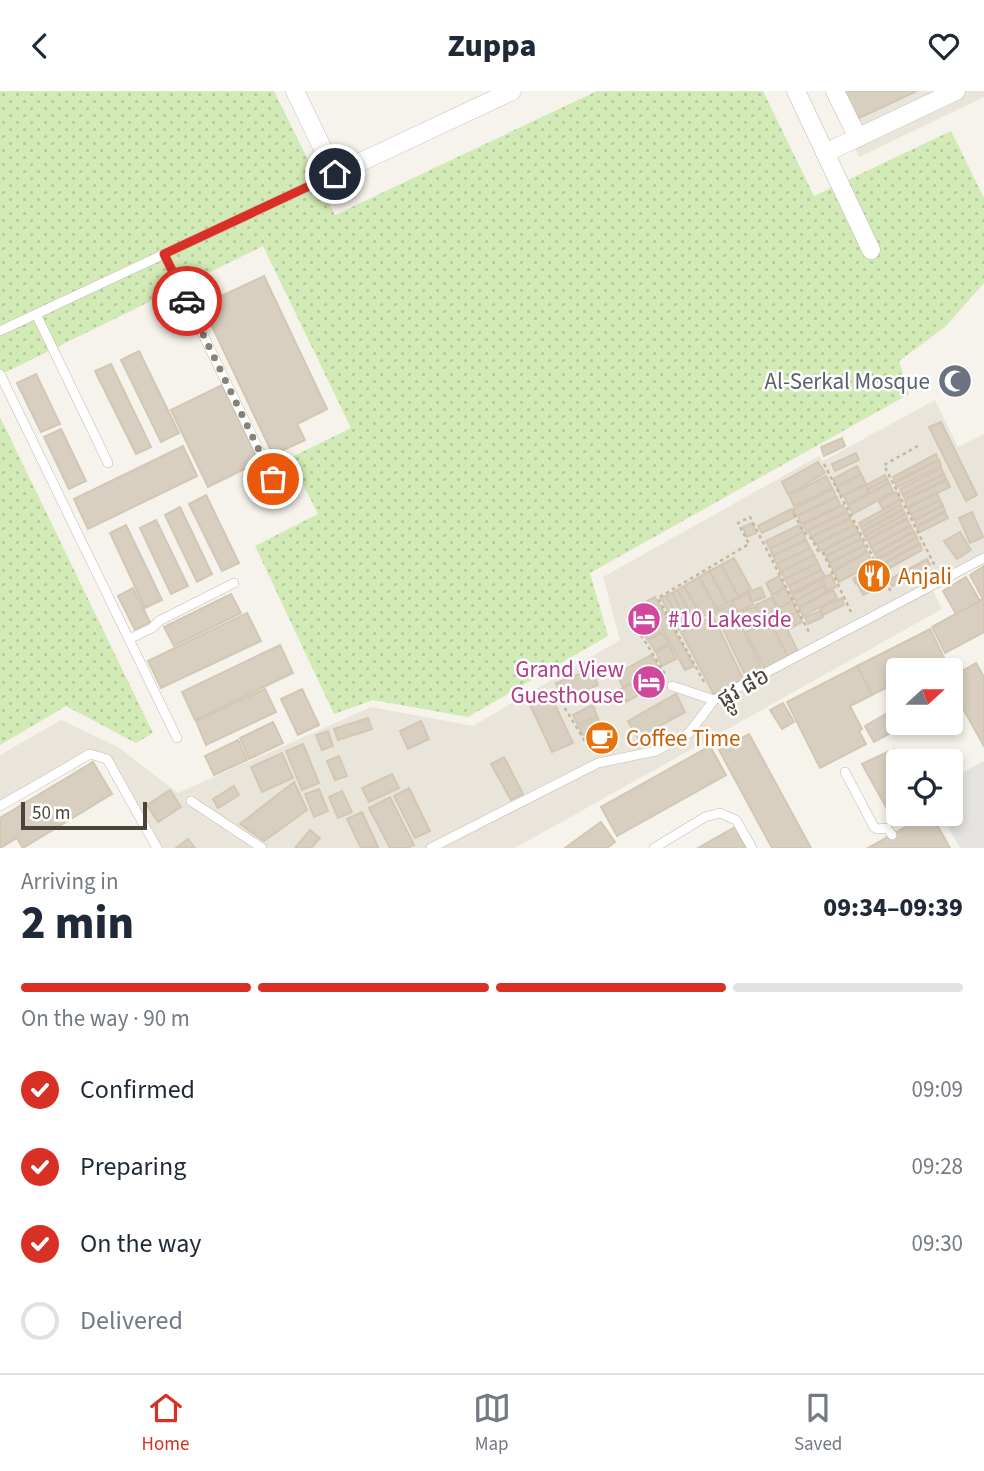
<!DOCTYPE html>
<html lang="en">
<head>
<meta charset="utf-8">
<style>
	body { margin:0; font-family:"Source Sans 3","Noto Sans Khmer",sans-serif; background:#f6f6f7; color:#1f2937; height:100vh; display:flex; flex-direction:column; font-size:26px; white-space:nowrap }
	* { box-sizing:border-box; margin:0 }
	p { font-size:23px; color:#747a83 }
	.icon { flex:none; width:38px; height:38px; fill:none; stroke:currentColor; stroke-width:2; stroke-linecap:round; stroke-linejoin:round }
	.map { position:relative; height:757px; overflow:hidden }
	.sheet { display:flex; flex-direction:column; background:#fff; flex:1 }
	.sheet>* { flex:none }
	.needle { width:46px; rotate:69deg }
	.controls { position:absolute; left:886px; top:567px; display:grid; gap:14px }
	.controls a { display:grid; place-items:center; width:77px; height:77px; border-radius:7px; background:#fff; box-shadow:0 4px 10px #0003; font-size:35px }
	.scale { position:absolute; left:21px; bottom:18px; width:126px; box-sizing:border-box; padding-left:7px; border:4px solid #4b4439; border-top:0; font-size:19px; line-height:24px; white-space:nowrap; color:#4b4439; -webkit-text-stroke:5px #fff; paint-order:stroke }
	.pin { position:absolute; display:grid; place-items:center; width:60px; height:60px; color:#fff; margin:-30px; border:4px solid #fff; border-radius:50%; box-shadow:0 2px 7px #0007 }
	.courier { position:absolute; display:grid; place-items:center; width:70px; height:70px; margin:-35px; border:5px solid #d93025; border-radius:50%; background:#fff; color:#222; box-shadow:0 2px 9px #0007 }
	.head em { font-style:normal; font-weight:800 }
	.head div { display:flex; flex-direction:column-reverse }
	.head { display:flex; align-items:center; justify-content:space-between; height:119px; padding:0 21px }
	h1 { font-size:46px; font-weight:800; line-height:52px }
	.bar { display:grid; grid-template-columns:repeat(4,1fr); gap:10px 7px; align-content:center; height:84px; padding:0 21px }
	.bar i { height:9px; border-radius:5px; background:#e0e1e3 }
	.bar .on { background:#d93025 }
	.bar p { grid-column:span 4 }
	ol { padding:0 21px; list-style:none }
	li { display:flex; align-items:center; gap:21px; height:77px }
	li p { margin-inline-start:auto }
	li .icon { padding:7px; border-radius:50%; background:#d93025; color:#fff; stroke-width:4 }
	li:last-child { color:#747a83 }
	li i { width:38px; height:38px; border:4px solid #e0e1e3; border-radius:50% }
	header { display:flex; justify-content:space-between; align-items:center; height:91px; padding:0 21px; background:#fff; font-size:32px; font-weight:800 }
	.tab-bar { display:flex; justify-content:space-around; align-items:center; height:98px; border-top:2px solid #e0e1e3; background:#fff; font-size:19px; color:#747a83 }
	.tab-bar a { display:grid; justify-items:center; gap:4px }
	.tab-bar .on { color:#d93025 }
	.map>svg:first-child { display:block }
	.residential { fill:#eae5da }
	.grass { fill:url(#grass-dots) }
	.parking { fill:#e5e3e0 }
	.building { fill:#d8cfc1; stroke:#d3c7b4; stroke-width:2 }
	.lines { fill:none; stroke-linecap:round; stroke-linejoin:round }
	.service-casing { stroke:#c2bbae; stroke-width:10 }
	.minor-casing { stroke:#c2bbae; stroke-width:19 }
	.path { stroke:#c4b79f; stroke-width:2.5; stroke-dasharray:3.5 3.5; stroke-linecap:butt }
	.service { stroke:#fff; stroke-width:9 }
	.minor { stroke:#fff; stroke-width:18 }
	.done { stroke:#878178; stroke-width:7; stroke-dasharray:0 12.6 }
	.route { stroke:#d93025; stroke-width:9 }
	.labels { text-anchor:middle; stroke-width:5; stroke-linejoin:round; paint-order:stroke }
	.worship-label { font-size:23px; fill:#5b616d; stroke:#fff; text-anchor:end }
	.food-label { font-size:23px; fill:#c56008; stroke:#fff; text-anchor:start }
	.hotel-label { font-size:23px; fill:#b23c85; stroke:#fff; text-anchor:start }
	.street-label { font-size:23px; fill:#4b4439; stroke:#fff }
</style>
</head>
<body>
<header><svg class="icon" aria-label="back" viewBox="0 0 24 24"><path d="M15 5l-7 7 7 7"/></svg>Zuppa<svg class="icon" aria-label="heart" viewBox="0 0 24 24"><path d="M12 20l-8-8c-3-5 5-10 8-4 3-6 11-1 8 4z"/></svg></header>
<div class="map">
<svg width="984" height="757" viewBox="0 0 984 757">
	<defs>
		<pattern id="grass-dots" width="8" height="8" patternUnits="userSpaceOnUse" patternTransform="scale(1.75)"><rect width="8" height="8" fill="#d2eab5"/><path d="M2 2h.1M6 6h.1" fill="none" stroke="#b6ca9c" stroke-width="1.8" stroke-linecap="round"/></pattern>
	</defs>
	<rect width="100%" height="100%" fill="#f6f3ec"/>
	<g class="residential">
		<path d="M829,0h155v6l-125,60z"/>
		<path d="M935,309l23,47 26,-13v128l-52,27 10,20 -427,239h-360l-48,-93 -17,-5 -90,52v-47l61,-35 57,27 60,46 193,-86 102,19 147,-86 -17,-63 216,-121 4,5z"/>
	</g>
	<g class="grass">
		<path d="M0,0h274l61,124 262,-124h166l51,105 137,-65 33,67v85l-39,44 -46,34 10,33 -319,179 18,63 -140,81 -95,-17 -39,14 -79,-168 63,-32 -28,-56 61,-30 -88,-182 -263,129z"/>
		<path d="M0,326l153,316 -17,10 -70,-37 -66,39z"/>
	</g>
	<path class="parking" d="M984,670v87h-24l-19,-34h9v-34z"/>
	<g class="building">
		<path d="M842,0h75l-62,29z"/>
		<path d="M264,185l63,133 -30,15 8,16 -32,15 -71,-150z"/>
		<path d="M139,260l40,82 -18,9 -40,-82z"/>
		<path d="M111,273l40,83 -15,7 -41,-83z"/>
		<path d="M36,283l24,50 -19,8 -24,-49z"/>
		<path d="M222,294l37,77 -51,25 -37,-77z"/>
		<path d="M941,331l36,73 -11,6 -37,-74z"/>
		<path d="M61,338l25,52 -17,8 -25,-52z"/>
		<path d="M842,347l3,8 -21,10 -3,-9z"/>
		<path d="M183,355l14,30 -109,53 -14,-30z"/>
		<path d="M856,362l3,7 -24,11 -3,-7z"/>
		<path d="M936,363l2,6 -43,21 -2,-4z"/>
		<path d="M939,369l2,6 -43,21 -3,-4z"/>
		<path d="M818,371l7,11 -37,21 -6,-12z"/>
		<path d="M857,375l4,8 -24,13 -4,-8z"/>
		<path d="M941,377l3,6 -41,21 -3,-6z"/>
		<path d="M861,383l5,10 -25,12 -4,-9z"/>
		<path d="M944,383l2,5 -41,20 -2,-4z"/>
		<path d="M885,384l2,4 -19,10 -2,-4z"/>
		<path d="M826,385l6,12 -38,18 -5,-11z"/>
		<path d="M887,388l2,4 -19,11 -2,-5z"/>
		<path d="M947,389l3,7 -43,20 -2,-7z"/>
		<path d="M889,392l4,9 -40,22 -5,-9z"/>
		<path d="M865,394l4,8 -21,11 -4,-8z"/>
		<path d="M833,398l3,8 -40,19 -3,-7z"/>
		<path d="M896,401l4,7 -17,10 -4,-7z"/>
		<path d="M937,402l3,7 -29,14 -3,-6z"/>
		<path d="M206,404l33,68 -17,8 -33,-67z"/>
		<path d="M837,406l3,8 -39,19 -3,-8z"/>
		<path d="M940,409l3,5 -29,15 -3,-6z"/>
		<path d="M899,410l2,4 -40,22 -2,-4z"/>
		<path d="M843,414l3,7 -40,19 -3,-6z"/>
		<path d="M901,414l2,4 -40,22 -2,-4z"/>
		<path d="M943,415l2,5 -28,15 -2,-6z"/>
		<path d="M180,416l32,67 -15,8 -32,-67z"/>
		<path d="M791,418l4,8 -33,16 -4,-7z"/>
		<path d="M903,419l2,4 -40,22 -2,-4z"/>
		<path d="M847,421l3,6 -39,19 -3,-6z"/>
		<path d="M945,421l3,6 -28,14 -3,-5z"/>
		<path d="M972,421l11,25 -13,6 -11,-25z"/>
		<path d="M905,423l2,4 -40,22 -2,-4z"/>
		<path d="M850,428l4,6 -38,19 -4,-7z"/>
		<path d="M907,428l3,6 -39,22 -3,-7z"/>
		<path d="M156,429l32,66 -17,8 -31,-66z"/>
		<path d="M752,432l4,10 -9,4 -4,-10z"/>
		<path d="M126,434l36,75 -17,8 -35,-75z"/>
		<path d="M799,434l4,7 -33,17 -4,-8z"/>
		<path d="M854,434l4,7 -38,19 -3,-7z"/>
		<path d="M911,435l2,5 -39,22 -3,-6z"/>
		<path d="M803,441l3,8 -33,16 -3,-7z"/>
		<path d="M914,441l3,5 -40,22 -2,-6z"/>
		<path d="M960,441l11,18 -14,9 -13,-18z"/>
		<path d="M858,442l3,6 -35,17 -2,-6z"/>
		<path d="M917,447l2,5 -39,22 -2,-5z"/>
		<path d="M861,448l3,6 -35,18 -2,-7z"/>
		<path d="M806,449l4,8 -33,16 -4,-8z"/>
		<path d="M920,453l2,6 -38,21 -3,-6z"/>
		<path d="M864,455l3,6 -34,18 -3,-7z"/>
		<path d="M810,457l4,7 -33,17 -4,-8z"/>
		<path d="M867,461l6,12 -34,18 -5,-10z"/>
		<path d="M814,464l4,8 -33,16 -4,-7z"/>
		<path d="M734,467l17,31 -12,8 -18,-32z"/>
		<path d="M927,468l3,6 -38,21 -3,-6z"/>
		<path d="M818,472l3,7 -32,16 -4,-7z"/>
		<path d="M721,474l18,32 -12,6 -18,-32z"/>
		<path d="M984,475v66l-39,21 -13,-26 51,-28 -13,-24z"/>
		<path d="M872,478l3,6 -19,9 -3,-5z"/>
		<path d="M821,479l4,6 -33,17 -3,-7z"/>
		<path d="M709,480l18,32 -10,6 -18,-32z"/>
		<path d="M831,483l5,13 -9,4 -5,-13z"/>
		<path d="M876,484l5,11 -18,9 -5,-10z"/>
		<path d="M779,485l6,12 -13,7 -6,-12z"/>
		<path d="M699,486l18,32 -15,8 -18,-31z"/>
		<path d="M966,486l14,24 -24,13 -13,-23z"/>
		<path d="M820,489l3,6 -27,15 -4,-6z"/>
		<path d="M684,495l18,31 -7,4 -18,-31z"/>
		<path d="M823,495l4,6 -28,15 -3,-6z"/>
		<path d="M761,496l4,10 -13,5 -3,-10z"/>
		<path d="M133,497l17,34 -15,8 -17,-34z"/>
		<path d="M785,497l7,13 -13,7 -7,-13z"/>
		<path d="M677,499l18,31 -6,3 -17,-31z"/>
		<path d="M833,499l4,8 -34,18 -4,-8z"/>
		<path d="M672,502l17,31 -5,3 -18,-31z"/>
		<path d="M748,502l5,12 -15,7 -6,-10z"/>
		<path d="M231,503l10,19 -67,33 -10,-19z"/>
		<path d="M666,505l18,31 -5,3 -18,-32z"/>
		<path d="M655,506l39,69 -9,4 -38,-69z"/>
		<path d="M772,506l6,13 -17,8 -5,-13z"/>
		<path d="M842,507l2,7 -21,10 -3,-7z"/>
		<path d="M792,510l5,11 -13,7 -5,-11z"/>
		<path d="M643,511l18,30 -13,8 -19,-28z"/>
		<path d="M731,513l32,68 -16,7 -32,-67z"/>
		<path d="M755,516l6,14 -15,6 -5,-15z"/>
		<path d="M778,519l21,44 -10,5 -22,-43z"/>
		<path d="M820,520l3,6 -15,7 -3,-7z"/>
		<path d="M797,521l5,10 -13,7 -5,-10z"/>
		<path d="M247,522l14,28 -100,47 -13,-27z"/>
		<path d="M713,525l31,65 -30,14 -33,-63z"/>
		<path d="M767,525l22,43 -24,11 -19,-38 17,-9 -2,-4z"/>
		<path d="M930,538l15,31 -22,10h-25v12l-26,13 -15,-29z"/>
		<path d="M662,542l7,10 -14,8 -7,-11z"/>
		<path d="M280,554l13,28 -98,47 -13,-28z"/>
		<path d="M669,554l7,14 -14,7 -6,-14z"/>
		<path d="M651,564l8,13 -36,19 -6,-13z"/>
		<path d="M976,572l8,14v69l-28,-50 -6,4v-22z"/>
		<path d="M857,575l15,29 -22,11 12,23 -3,2 7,13 -46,24 -33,-66z"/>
		<path d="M592,578l6,16 -35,15 -7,-17z"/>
		<path d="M657,579l6,11 -37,21 -7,-12z"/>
		<path d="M265,598l11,23 -70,33 -10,-24z"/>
		<path d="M302,598l17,36 -21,10 -17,-36z"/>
		<path d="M676,603l9,18 -47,26 -10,-17z"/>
		<path d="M551,605l22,47 -21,9 -22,-47z"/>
		<path d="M783,612l11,19 -12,7 -12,-19z"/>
		<path d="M593,614l4,11 -19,9 -5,-10z"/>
		<path d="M898,616v16h11l-35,19 -9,-16z"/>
		<path d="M368,627l4,11 -34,11 -4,-11z"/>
		<path d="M598,627l3,9 -19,8 -3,-8z"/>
		<path d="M421,630l8,18 -21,10 -8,-18z"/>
		<path d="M273,631l10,21 -34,16 -9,-21z"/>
		<path d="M328,640l5,15 -11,4 -6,-15z"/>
		<path d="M749,643l62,114h-39l-53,-98z"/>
		<path d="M238,649l9,20 -33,15 -9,-19z"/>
		<path d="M303,653l16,39 -17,7 -16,-39z"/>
		<path d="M710,655l16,29 -109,61 -16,-29z"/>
		<path d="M894,658l7,12h-3v53h17l-19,11 -34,-61z"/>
		<path d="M282,662l11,25 -31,14 -11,-25z"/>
		<path d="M339,665l8,20 -12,4 -8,-19z"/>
		<path d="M504,666l19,37 -12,6 -20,-36z"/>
		<path d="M93,671l19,32 -89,54 -6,-10 -17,10v-30z"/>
		<path d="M392,683l7,14 -30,14 -7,-14z"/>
		<path d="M294,691l13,28 -43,31 -24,-17z"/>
		<path d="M234,695l5,9 -21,13 -5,-9z"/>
		<path d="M409,697l21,43 -15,7 -21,-42z"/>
		<path d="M319,698l9,22 -14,6 -9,-23z"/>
		<path d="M170,699l11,17 -23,15 -11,-17z"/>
		<path d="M342,700l10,21 -14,6 -9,-21z"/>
		<path d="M390,706l24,48 -7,3h-17l-21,-40z"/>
		<path d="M362,721l16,35 -17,1 -14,-29z"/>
		<path d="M929,723h2l19,34h-82z"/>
		<path d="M601,731l14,20 -8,6h-42z"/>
		<path d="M735,736l12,21h-49z"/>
		<path d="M310,739l10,8 -9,10h-16z"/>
		<path d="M188,748l7,9h-19z"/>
	</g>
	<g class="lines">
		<g class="service-casing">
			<g id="service">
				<path d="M164,163l109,225"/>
				<path d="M36,223l72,149"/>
				<path d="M0,240l335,-157"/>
				<path d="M0,283l177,364"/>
				<path d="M129,548l23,-11 7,-7 75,-38"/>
				<path d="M672,595l42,14"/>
				<path d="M845,681l29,55 3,2 10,-1 5,7"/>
				<path d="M191,710l71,47"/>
				<path d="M0,715l90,-52 17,5 50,89"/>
				<path d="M431,757l167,-85 58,-12 33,-18 25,-33 270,-142"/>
				<path d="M654,757l51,-31 15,-4 16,7 16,28"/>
			</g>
		</g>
		<g class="minor-casing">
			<g id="minor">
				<path d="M295,0l40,83 177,-83"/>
				<path d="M796,0l75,159"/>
				<path d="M835,0l23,47"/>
				<path d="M825,62l131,-62"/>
			</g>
		</g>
		<g class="path">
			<path d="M918,355l-34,19 52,103"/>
			<path d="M824,373l67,128"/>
			<path d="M794,423l9,17 9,8 6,12 5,2 28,59"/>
			<path d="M641,544l24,39"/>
			<path d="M704,591l-46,-84 91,-54 -11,-21 12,-6 60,117"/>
			<path d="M561,611l30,49"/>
		</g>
		<use href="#service" class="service"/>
		<use href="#minor" class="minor"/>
	</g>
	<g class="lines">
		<path class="done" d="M187,210l86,178"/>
		<path class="route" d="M187,210l-23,-47 171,-80"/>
	</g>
	<defs>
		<g id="mosque-disc" transform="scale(1.75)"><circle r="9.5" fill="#6b7280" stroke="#fff"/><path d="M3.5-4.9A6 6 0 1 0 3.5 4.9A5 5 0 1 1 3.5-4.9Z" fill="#fff"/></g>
		<g id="restaurant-disc" transform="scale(1.75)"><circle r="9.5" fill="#e8710a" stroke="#fff"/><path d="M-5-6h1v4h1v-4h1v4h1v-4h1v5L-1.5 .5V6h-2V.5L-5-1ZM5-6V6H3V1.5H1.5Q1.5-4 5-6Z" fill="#fff"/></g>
		<g id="hotel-disc" transform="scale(1.75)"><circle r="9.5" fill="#d1479c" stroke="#fff"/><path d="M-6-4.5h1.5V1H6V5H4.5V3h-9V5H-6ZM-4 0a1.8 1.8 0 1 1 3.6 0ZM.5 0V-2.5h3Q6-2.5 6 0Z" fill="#fff"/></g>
		<g id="cafe-disc" transform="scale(1.75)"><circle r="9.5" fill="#e8710a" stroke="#fff"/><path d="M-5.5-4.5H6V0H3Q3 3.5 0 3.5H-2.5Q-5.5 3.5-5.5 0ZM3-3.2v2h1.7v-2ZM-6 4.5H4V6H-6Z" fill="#fff"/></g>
	</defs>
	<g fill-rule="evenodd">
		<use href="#mosque-disc" x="955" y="290"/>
		<use href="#restaurant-disc" x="874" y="485"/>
		<use href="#hotel-disc" x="644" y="528"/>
		<use href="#hotel-disc" x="649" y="591"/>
		<use href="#cafe-disc" x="602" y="647"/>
	</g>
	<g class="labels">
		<g class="worship-label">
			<text x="930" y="298">Al-Serkal Mosque</text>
		</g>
		<g class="food-label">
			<text x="898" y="493">Anjali</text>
			<text x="626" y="655">Coffee Time</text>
		</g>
		<g class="hotel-label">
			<text x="668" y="536">#10 Lakeside</text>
			<text x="624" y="586" text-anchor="end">Grand View<tspan x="624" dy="26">Guesthouse</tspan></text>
		</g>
		<g class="street-label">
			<text transform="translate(743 596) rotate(-30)" y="8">ផ្លូវ ៨៦</text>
		</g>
	</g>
</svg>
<div class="controls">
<a><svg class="needle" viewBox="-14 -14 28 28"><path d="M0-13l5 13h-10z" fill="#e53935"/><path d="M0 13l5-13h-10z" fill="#747a83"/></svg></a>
<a><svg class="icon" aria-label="locate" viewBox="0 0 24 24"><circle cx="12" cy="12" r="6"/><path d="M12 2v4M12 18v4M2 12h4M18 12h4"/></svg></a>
</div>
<div class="scale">50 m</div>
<div class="pin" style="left:273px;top:388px;background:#ea580c"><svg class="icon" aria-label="bag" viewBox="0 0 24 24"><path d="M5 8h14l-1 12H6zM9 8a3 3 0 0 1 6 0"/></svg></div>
<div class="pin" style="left:335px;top:83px;background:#1f2937"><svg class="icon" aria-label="home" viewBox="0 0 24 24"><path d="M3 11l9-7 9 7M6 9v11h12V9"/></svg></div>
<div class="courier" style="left:187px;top:210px"><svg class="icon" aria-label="car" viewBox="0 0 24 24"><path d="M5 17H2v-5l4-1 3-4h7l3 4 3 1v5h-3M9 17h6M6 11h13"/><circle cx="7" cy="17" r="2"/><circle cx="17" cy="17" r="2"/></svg></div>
</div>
<section class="sheet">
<div class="head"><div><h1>2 min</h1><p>Arriving in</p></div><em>09:34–09:39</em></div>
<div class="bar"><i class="on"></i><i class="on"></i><i class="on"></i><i></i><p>On the way · 90 m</p></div>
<ol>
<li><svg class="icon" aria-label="check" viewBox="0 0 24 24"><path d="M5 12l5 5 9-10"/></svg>Confirmed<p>09:09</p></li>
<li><svg class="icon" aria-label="check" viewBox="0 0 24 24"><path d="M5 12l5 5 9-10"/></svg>Preparing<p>09:28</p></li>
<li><svg class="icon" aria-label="check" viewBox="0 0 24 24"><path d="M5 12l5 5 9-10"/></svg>On the way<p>09:30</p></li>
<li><i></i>Delivered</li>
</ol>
</section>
<nav class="tab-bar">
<a class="on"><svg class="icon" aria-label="home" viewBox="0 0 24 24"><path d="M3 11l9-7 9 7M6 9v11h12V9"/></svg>Home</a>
<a><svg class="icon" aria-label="map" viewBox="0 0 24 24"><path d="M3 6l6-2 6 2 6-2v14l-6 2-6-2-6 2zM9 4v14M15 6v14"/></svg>Map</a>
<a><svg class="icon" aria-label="saved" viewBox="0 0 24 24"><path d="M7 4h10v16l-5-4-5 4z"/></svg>Saved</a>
</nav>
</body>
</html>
